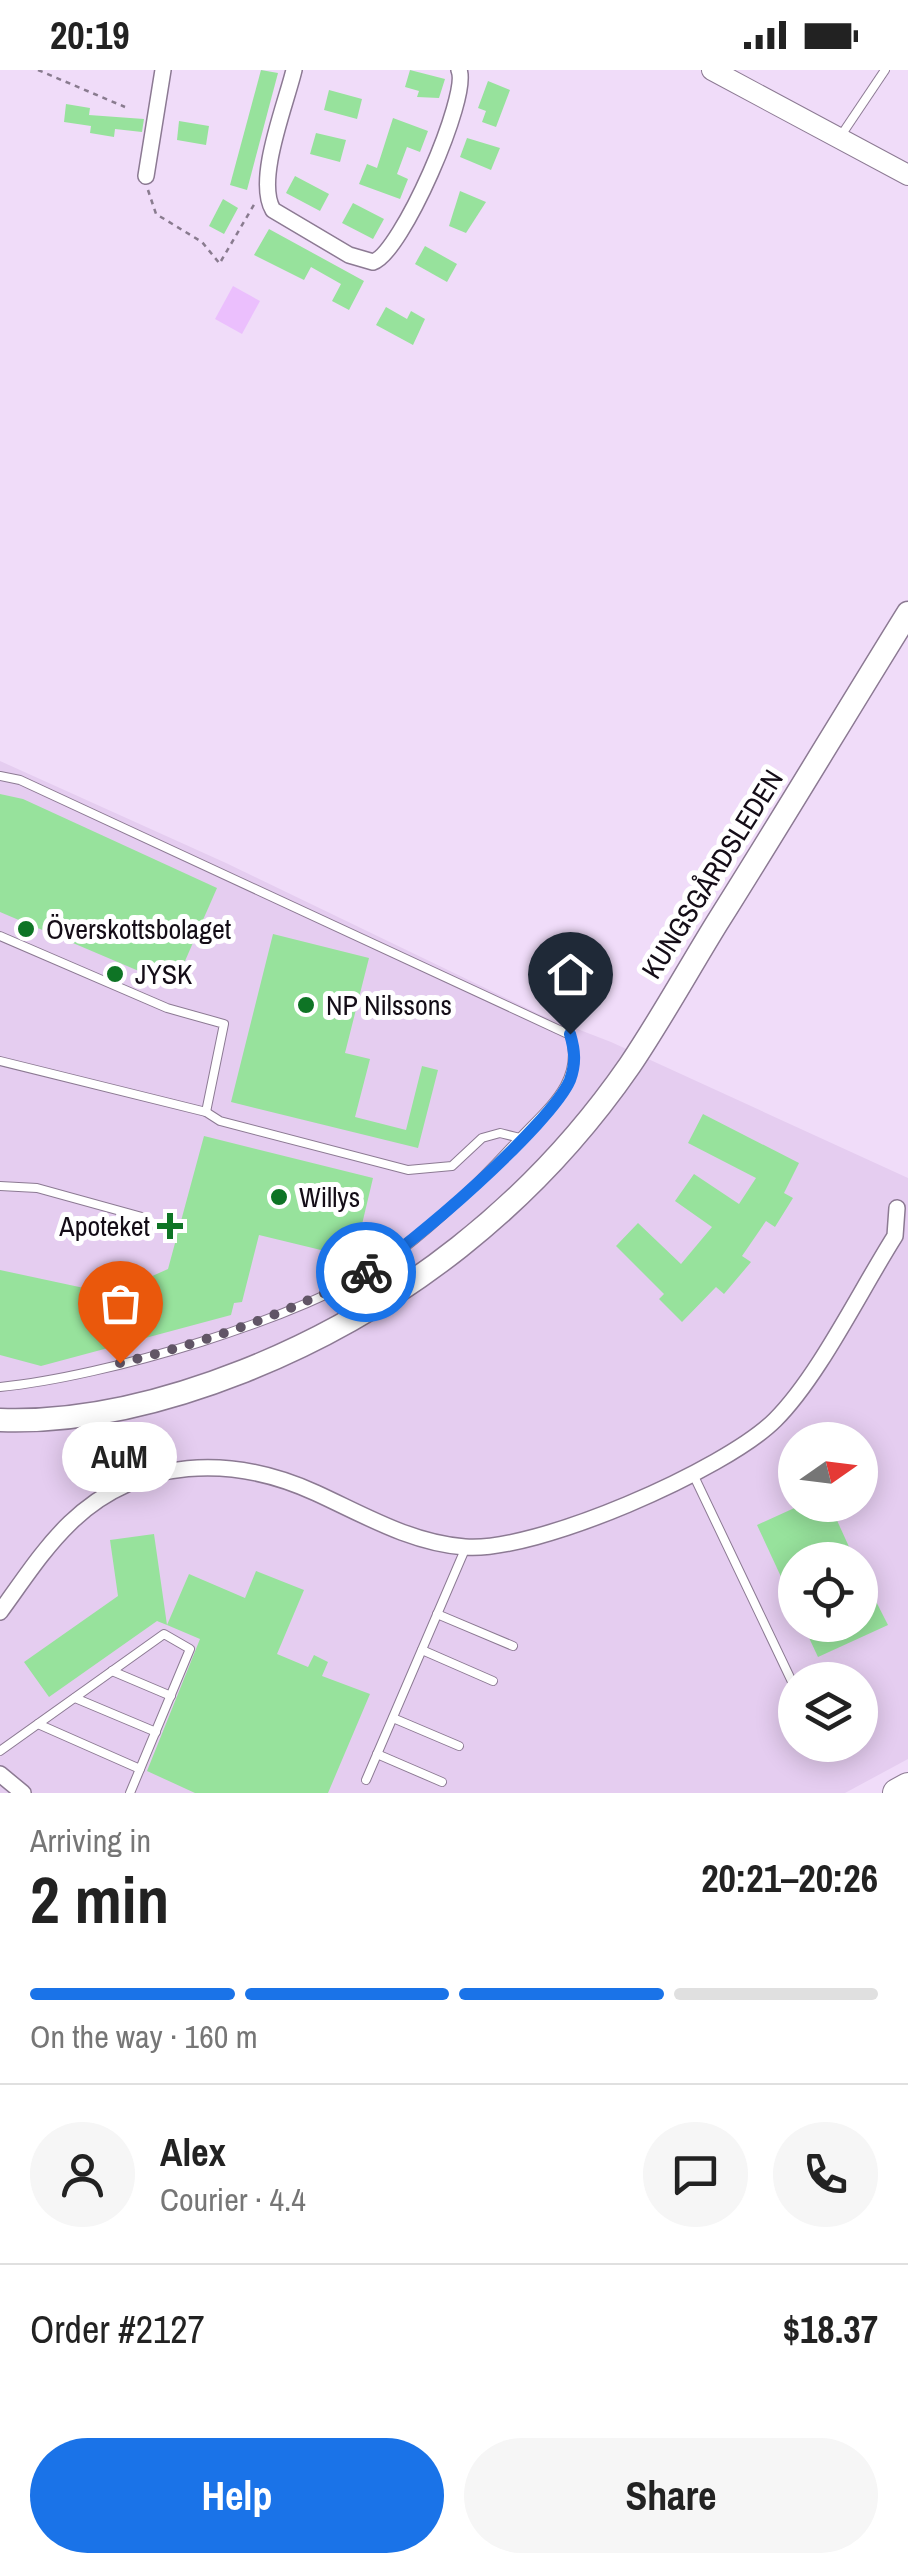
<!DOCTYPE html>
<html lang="en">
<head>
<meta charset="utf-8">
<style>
	body { margin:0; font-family:"Archivo Narrow",sans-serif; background:#f6f6f6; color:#222; height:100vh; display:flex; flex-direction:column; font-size:38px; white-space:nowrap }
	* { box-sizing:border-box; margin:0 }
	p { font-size:32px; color:#767676 }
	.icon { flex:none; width:55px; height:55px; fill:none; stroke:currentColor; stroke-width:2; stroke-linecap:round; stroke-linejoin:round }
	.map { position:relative; height:1723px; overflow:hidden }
	.side { display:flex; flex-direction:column; background:#fff; flex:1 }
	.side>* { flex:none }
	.needle { width:65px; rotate:76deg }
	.buttons { position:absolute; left:778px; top:1352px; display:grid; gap:20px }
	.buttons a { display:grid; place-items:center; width:100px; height:100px; border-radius:50%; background:#fff; box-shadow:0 5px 25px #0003; font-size:50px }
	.pin { position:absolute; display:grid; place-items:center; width:85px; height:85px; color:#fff; margin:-102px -42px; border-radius:50% 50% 50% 0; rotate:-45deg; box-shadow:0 0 10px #0007 }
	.pin .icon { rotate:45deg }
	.courier { position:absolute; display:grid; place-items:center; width:100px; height:100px; margin:-50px; border:8px solid #1a73e8; border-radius:50%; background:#fff; color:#222; box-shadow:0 2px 12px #0007 }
	.bubble { position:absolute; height:70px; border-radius:35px; background:#fff; box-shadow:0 5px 25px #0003; font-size:32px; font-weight:700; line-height:70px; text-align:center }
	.summary em { font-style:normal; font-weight:700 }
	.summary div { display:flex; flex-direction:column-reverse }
	.summary { display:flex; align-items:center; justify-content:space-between; height:170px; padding:0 30px }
	h1 { font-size:65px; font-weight:700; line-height:75px }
	.bar { display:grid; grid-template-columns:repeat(4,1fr); gap:15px 10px; align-content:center; height:120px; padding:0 30px }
	.bar i { height:12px; border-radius:8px; background:#e0e0e0 }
	.bar .selected { background:#1a73e8 }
	.bar p { grid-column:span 4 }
	.line { display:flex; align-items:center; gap:25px; padding:0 30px; border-top:2px solid #e0e0e0 }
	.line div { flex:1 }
	.round { display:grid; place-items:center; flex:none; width:105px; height:105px; border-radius:52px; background:#f6f6f6 }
	.primary-button { display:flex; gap:20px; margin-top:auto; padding:20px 30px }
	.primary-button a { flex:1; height:115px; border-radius:60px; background:#1a73e8; color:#fff; font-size:40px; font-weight:700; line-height:115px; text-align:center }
	.primary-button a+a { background:#f6f6f6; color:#222 }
	.status { display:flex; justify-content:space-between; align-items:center; height:70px; padding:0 50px; background:#fff; direction:ltr }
	.status svg { height:28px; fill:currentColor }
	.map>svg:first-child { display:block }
	.built { fill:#e5cdf0; fill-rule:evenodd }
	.green { fill:#ebbffd }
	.building { fill:#97e29c }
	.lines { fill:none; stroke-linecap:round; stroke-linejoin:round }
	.service-casing { stroke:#8c7a93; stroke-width:10 }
	.minor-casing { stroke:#8c7a93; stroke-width:18 }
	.tertiary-casing { stroke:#8c7a93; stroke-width:22 }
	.secondary-casing { stroke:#8c7a93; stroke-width:25 }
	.motorway-casing { stroke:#8c7a93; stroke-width:30 }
	.path { stroke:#897b8f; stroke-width:2.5; stroke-dasharray:5 5; stroke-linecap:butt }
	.service { stroke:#fff; stroke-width:8 }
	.minor { stroke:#fff; stroke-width:15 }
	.tertiary { stroke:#fff; stroke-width:20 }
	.secondary { stroke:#fff; stroke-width:22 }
	.motorway { stroke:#fff; stroke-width:28 }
	.done { stroke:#615566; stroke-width:10; stroke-dasharray:0 18 }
	.route { stroke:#1a73e8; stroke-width:12 }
	.poi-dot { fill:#0e7425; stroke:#fff; stroke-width:4 }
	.labels { text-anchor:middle; stroke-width:10; stroke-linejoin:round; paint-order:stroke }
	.street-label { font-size:28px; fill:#140d17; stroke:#fff }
	.poi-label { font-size:28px; fill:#140d17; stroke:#fff; text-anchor:start }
</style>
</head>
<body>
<div class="status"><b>20:19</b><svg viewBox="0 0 49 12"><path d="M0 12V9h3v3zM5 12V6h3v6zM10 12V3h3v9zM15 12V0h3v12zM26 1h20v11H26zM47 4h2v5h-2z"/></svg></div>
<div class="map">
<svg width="908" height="1723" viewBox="0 0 908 1723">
	<rect width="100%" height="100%" fill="#f0dcf9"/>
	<path class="built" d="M0,691l226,102 315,152 70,27 297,136v581l-63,34h-845zM795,1370h65v65h-65zM795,1490h65v65h-65zM795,1610h65v65h-65z"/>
	<path class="green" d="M233,216l27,15 -18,33 -27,-15z"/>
	<g class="building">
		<path d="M261,0l17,3 -31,117 -17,-5z"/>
		<path d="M410,0l35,9 -6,19 -22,-1 2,-6 -14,-4z"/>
		<path d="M488,11l22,9 -14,37 -14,-5 4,-11 -8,-3z"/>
		<path d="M329,20l33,9 -5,20 -33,-9z"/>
		<path d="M66,34l24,4 -1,7 55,4 -2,13 -27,-3 -1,8 -24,-4 1,-7 -27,-4z"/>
		<path d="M393,48l35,13 -8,21 -13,-5 -10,27 11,5 -8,20 -41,-15 8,-20 10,4z"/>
		<path d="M179,51l30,5 -3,19 -29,-5z"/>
		<path d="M316,63l30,7 -6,22 -30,-8z"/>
		<path d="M467,68l33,10 -9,22 -31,-13z"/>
		<path d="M295,106l34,18 -9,17 -34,-18z"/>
		<path d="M460,121l26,11 -20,31 -17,-7z"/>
		<path d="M223,129l15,9 -14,26 -15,-8z"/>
		<path d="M353,133l31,16 -11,20 -31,-16z"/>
		<path d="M269,159l95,52 -15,29 -17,-9 9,-17 -30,-17 -7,13 -50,-25z"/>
		<path d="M425,176l32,18 -10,18 -32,-18z"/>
		<path d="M386,237l21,12 4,-8 14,8 -12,26 -37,-20z"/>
		<path d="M0,724l23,5 194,89 -43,98 -174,-74z"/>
		<path d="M273,864l96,24 -24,95 25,6 -15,58 51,13 16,-64 16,4 -20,78 -187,-46z"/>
		<path d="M703,1044l96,49 -15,30 9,5 -18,29 -9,-6 -24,35 9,6 -27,32 -8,-7 -34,35 -23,-23 5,-5 -48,-48 22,-23 43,41 31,-37 -37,-26 19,-27 45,30 17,-26 -68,-35z"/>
		<path d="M204,1066l169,42 -19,80 -95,-23 -17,67 -8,1 -3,12 -190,51 -41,-11v-85l112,24 56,-25z"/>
		<path d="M801,1435h29l25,55h-60v47l-38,-82z"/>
		<path d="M154,1464l13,91 -10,-4 -108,76 -25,-35 94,-66 -8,-56z"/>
		<path d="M860,1500l28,55 -70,32 -15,-32h57z"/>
		<path d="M256,1501l48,19 -27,64 31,13 6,-12 14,7 -6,14 48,18 -42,99h-133l-48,-22 53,-132 -33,-14 22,-51 56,24z"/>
	</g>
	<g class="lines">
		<g class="service-casing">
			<g id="service">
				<path d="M840,67l45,-67"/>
				<path d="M0,706l20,4 550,255c14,48 -24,74 -54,107 -36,39 -84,87 -128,118 -84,59 -285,117 -388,127"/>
				<path d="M0,866l167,72 57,16 -18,88 -206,-51"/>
				<path d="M206,1042l14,9 188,49 44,-4 30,-28 18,-5 20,5"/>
				<path d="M0,1116l37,2 105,29"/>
				<path d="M692,1402l103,216"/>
				<path d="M437,1544l76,32"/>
				<path d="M422,1580l71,31"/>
				<path d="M112,1601l59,25"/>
				<path d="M75,1628l81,34"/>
				<path d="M393,1648l66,28"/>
				<path d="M38,1654l102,45"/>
				<path d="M0,1681l164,-117 26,15 -60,144"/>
				<path d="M377,1684l65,28"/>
				<path d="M366,1710l100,-233"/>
			</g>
		</g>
		<g class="minor-casing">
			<g id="minor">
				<path d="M294,0c-8,34 -39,110 -21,140l76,45 24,7c28,-8 97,-166 86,-192"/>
				<path d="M146,106l17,-106"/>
				<path d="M0,1542c22,-30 43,-63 70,-89 69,-67 163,-68 246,-30 48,22 95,50 149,54 70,6 260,-77 310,-127 44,-44 85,-129 120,-184l2,-28"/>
				<path d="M0,1704l23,19"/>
			</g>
		</g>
		<g class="tertiary-casing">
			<path id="tertiary" d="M712,0l196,105"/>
		</g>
		<g class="secondary-casing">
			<path id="secondary" d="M0,1350c82,3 168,-19 244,-49 156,-62 290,-167 386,-306 31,-46 58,-95 87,-142 65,-103 127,-207 191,-310"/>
		</g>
		<g class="motorway-casing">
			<path id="motorway" d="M897,1723l11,-6"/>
		</g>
		<g class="path">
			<path d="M38,0l87,37"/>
			<path d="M148,120l8,24 46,28 18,22"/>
			<path d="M221,191l34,-58"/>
		</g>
		<use href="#service" class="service"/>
		<use href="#minor" class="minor"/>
		<use href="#tertiary" class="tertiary"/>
		<use href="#secondary" class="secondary"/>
		<use href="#motorway" class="motorway"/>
	</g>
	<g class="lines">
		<path class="done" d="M120,1293c84,-20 170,-50 246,-91"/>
		<path class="route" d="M366,1202c43,-23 186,-149 204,-192 6,-17 5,-29 0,-46"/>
	</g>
	<g class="poi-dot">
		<circle cx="26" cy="859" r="10"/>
		<circle cx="115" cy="904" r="10"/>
		<circle cx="306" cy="935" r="10"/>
		<circle cx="279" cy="1127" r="10"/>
		<path d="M165 1141h10v10h10v10h-10v10h-10v-10h-10v-10h10z"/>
	</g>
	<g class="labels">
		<g class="street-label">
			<text transform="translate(712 804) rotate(-58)" y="10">KUNGSGÅRDSLEDEN</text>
		</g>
		<g class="poi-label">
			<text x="46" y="869">Överskottsbolaget</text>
			<text x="135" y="914">JYSK</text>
			<text x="326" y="945">NP Nilssons</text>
			<text x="299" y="1137">Willys</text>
			<text x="150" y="1166" text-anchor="end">Apoteket</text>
		</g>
	</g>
</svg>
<div class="buttons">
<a><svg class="needle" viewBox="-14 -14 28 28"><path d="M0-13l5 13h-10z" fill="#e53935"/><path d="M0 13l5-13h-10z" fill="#767676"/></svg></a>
<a><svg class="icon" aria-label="locate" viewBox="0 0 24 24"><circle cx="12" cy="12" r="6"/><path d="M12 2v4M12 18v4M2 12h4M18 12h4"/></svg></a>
<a><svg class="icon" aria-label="layers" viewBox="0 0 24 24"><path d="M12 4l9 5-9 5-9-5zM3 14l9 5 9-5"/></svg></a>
</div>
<div class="pin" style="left:120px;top:1293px;background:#ea580c"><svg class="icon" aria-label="bag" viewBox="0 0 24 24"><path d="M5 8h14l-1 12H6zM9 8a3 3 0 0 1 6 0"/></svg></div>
<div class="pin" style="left:570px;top:964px;background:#1f2937"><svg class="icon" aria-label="home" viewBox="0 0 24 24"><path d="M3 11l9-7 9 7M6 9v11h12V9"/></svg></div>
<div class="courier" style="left:366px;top:1202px"><svg class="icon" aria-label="bike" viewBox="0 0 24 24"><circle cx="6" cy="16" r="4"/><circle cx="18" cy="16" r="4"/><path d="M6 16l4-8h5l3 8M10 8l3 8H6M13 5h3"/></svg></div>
<div class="bubble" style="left:62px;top:1352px;width:115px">AuM</div>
</div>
<section class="side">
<div class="summary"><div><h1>2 min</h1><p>Arriving in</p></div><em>20:21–20:26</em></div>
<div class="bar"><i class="selected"></i><i class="selected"></i><i class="selected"></i><i></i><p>On the way · 160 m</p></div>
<div class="line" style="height:180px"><a class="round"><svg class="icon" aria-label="person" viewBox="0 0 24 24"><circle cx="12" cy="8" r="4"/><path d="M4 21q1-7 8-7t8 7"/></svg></a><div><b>Alex</b><p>Courier · 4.4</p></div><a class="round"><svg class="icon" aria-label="chat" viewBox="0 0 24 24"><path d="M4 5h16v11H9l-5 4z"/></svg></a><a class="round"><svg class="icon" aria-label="phone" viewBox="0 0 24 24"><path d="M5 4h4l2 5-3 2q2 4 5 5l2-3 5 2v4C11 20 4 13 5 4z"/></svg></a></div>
<div class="line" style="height:130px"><div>Order #2127</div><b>$18.37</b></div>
<div class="primary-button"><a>Help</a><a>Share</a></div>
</section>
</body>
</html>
